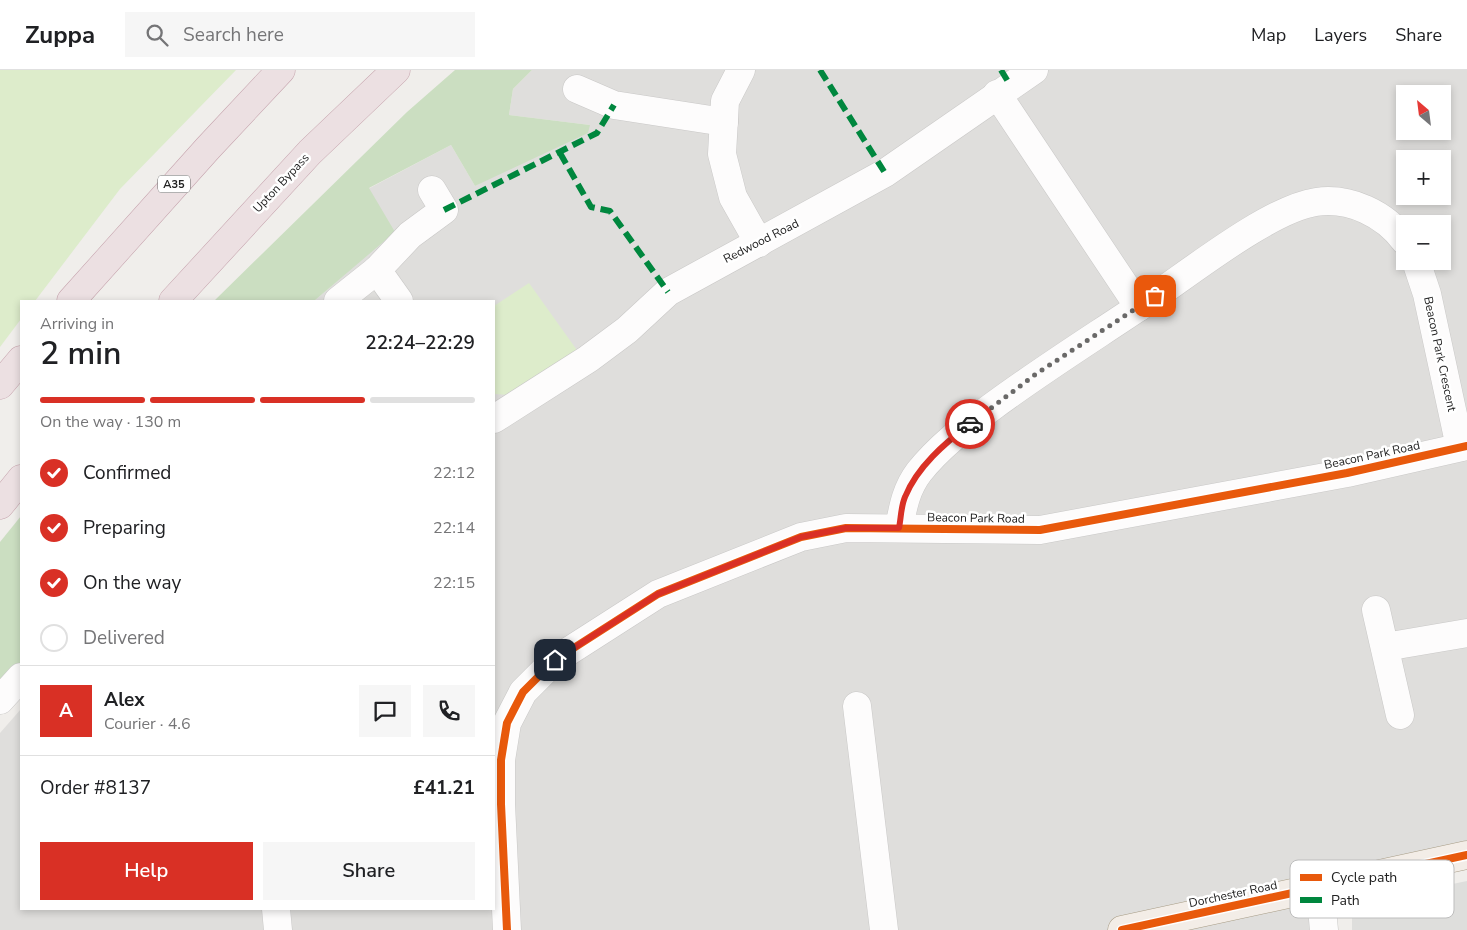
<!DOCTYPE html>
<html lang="en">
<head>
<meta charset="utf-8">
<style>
	body { margin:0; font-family:"Nunito Sans",sans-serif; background:#f6f6f6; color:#202124; height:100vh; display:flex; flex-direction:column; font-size:19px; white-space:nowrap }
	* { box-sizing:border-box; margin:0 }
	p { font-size:16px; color:#757577 }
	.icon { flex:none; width:28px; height:28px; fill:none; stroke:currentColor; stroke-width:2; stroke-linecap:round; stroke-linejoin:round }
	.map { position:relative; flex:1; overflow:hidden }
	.drawer { position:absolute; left:20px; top:230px; width:475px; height:610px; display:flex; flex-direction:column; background:#fff; border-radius:0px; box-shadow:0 2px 8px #0003 }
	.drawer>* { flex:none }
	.needle { width:32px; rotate:332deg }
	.tools { position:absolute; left:1396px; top:15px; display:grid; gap:10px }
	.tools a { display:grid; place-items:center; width:55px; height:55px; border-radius:0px; background:#fff; box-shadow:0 2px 8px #0003; font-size:25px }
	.pin { position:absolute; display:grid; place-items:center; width:42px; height:42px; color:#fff; margin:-21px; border-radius:10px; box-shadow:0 2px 8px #0006 }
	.courier { position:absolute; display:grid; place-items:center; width:50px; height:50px; margin:-25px; border:4px solid #d93025; border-radius:50%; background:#fff; color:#222; box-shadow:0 1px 6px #0007 }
	.headline em { font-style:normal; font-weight:600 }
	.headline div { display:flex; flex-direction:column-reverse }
	.headline { display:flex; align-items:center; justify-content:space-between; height:85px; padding:0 20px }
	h1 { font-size:32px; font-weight:600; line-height:38px }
	.bar { display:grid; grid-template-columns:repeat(4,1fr); gap:8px 5px; align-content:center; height:60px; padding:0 20px }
	.bar i { height:6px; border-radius:4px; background:#e0e0e0 }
	.bar .selected { background:#d93025 }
	.bar p { grid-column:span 4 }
	.line { display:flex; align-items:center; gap:12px; padding:0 20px; border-top:1px solid #e0e0e0 }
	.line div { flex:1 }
	.round { display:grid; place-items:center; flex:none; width:52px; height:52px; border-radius:0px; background:#f6f6f6 }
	ol { padding:0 20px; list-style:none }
	li { display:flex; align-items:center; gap:15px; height:55px }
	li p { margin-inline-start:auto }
	li .icon { padding:5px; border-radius:50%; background:#d93025; color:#fff; stroke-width:4 }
	li:last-child { color:#757577 }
	li i { width:28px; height:28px; border:2px solid #e0e0e0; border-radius:50% }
	.primary-button { display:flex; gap:10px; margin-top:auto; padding:10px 20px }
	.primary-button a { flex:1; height:58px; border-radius:0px; background:#d93025; color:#fff; font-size:20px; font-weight:600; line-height:58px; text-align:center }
	.primary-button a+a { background:#f6f6f6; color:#202124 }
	header { display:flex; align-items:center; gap:30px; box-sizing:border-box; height:70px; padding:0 25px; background:#fff; border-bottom:1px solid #e0e0e0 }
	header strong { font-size:24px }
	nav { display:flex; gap:28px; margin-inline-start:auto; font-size:18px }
	.search { width:350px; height:45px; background:#f6f6f6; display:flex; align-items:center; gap:12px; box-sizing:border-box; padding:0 18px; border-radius:0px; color:#757577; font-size:19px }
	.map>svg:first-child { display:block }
	.residential { fill:#dfdedc; fill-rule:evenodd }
	.religious { fill:#dededc }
	.grass { fill:#ddeccb }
	.forest { fill:#cbdec1 }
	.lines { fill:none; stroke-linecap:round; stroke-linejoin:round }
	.minor-casing { stroke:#c9c8c7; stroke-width:29 }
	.major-casing { stroke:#a79c86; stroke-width:29 }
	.highway-casing { stroke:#c5a2ac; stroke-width:29 }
	.minor { stroke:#fdfcfc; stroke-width:28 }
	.major { stroke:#f3ede7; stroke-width:28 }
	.highway { stroke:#ece0e2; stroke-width:28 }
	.quiet { stroke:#00873e; stroke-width:6; stroke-dasharray:12 6; stroke-linecap:butt }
	.cycleway-casing { stroke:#fff; stroke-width:11 }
	.cycleway { stroke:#e8590c; stroke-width:8 }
	.done { stroke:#6a6968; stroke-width:5; stroke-dasharray:0 9 }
	.route { stroke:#d93025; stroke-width:6 }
	.labels { text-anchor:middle; stroke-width:5; stroke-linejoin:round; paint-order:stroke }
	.shield { fill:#fff; stroke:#646464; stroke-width:1 }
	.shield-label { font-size:11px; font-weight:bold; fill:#222 }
	.street-label { font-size:12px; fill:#222; stroke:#fff }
	.key { fill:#fff; stroke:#bdbdbd; stroke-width:1 }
	.key-label { font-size:14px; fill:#222 }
</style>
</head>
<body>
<header>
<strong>Zuppa</strong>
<div class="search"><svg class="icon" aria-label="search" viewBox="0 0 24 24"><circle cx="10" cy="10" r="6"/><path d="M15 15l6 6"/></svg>Search here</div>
<nav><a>Map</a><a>Layers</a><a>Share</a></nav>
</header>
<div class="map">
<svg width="1467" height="860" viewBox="0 0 1467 860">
	<rect width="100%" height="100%" fill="#f0eeeb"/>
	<path class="residential" d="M532,0h935v785l-147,32 4,43h-1324v-197l21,-24v200h473v-608h-180l31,-27 23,-85 83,-44 24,41 115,-61 -81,-10 4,-26zM1405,24h37v37h-37zM1405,89h37v37h-37zM1405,154h37v37h-37z"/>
	<path class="religious" d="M1467,811v49h-115v-19l5,-7z"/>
	<g class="grass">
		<path d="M0,0h236l-116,119 -85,112h-14v18l-21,28z"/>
		<path d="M529,213l50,70 -68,42 -17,-1v-88z"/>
	</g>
	<g class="forest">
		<path d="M455,0h77l-19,19 -4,26 81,10 -2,8 -113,53 -24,-41 -82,43 26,44 -81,69h-100l193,-189z"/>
		<path d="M21,446v161l-21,23v-158z"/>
	</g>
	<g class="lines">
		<g class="minor-casing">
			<g id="minor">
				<path d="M741,0l-16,31 -3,53 11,43 26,46"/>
				<path d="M577,19l37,16 110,17"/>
				<path d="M997,24l142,213"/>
				<path d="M1416,191l11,33 33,153"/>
				<path d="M377,200l22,31"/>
				<path d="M338,231l39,-31 33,-35 34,-25 -12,-20"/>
				<path d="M494,349l94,-60 39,-29 41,-38 217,-119 149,-103"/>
				<path d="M899,458c4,-21 7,-39 20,-56 20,-25 45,-44 70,-63 51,-38 104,-71 156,-106 42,-28 124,-94 171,-101 34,-5 69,12 89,39"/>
				<path d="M1376,540l24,105"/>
				<path d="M1385,577l82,-14"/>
				<path d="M0,630l21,-23"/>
				<path d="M857,636l27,224"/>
				<path d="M1320,817l4,43"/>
				<path d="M276,839l2,21"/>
				<path d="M507,860l-6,-126v-44l6,-37 16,-31 32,-32 103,-66 143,-57 45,-9 194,2 307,-57 120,-27"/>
			</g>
		</g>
		<g class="major-casing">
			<path id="major" d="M1122,860l345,-75"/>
		</g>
		<g class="highway-casing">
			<g id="highway">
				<path d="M71,231l137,-153 73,-78"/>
				<path d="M173,231l137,-149 86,-82"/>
				<path d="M0,315l21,-25"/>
				<path d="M0,435l21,-26"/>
			</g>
		</g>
		<use href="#minor" class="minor"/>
		<use href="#major" class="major"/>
		<use href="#highway" class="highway"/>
		<g class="quiet">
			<path d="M820,0l65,103"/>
			<path d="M1001,0l9,15"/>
			<path d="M560,83l31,54 19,4 58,81"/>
			<path d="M444,140l153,-77 17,-28"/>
			<path d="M1373,839l27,-5 -8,-32"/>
		</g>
		<g class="cycleway-casing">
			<g id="cycleway">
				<path d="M507,860l-6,-126v-44l6,-37 16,-31 32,-32 103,-66 143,-57 45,-9 194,2 307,-57 120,-27"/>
				<path d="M1122,860l345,-75"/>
			</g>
		</g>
		<use href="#cycleway" class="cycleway"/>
	</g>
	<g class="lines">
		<path class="done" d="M970,354l66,-50 119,-78"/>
		<path class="route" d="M555,590l103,-66 143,-57 45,-9h53c2,-10 2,-22 6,-31 12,-30 40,-54 65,-73"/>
	</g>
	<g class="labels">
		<rect class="shield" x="158" y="105.5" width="32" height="17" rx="4"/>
		<g class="shield-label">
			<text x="174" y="118">A35</text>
		</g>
		<g class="street-label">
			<text transform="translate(281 113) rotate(-47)" y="4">Upton Bypass</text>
			<text transform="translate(761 171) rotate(-27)" y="4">Redwood Road</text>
			<text transform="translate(1440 284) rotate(78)" y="4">Beacon Park Crescent</text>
			<text transform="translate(1372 385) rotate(-12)" y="4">Beacon Park Road</text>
			<text transform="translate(976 448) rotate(1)" y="4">Beacon Park Road</text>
			<text transform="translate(1233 824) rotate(-12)" y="4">Dorchester Road</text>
		</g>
	</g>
	<rect x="1290" y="790" width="164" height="58" rx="8" class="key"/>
	<rect x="1300" y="804" width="22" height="7" fill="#e8590c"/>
	<rect x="1300" y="827" width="22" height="6" fill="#00873e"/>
	<g class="key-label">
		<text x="1331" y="812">Cycle path</text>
		<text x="1331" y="835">Path</text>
	</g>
</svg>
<div class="tools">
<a><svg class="needle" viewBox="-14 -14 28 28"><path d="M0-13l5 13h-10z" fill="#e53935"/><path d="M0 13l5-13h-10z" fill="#757577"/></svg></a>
<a>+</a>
<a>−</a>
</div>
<div class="pin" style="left:1155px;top:226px;background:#ea580c"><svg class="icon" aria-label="bag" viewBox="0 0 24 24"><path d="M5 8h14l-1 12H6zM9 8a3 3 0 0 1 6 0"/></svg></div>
<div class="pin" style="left:555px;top:590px;background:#1f2937"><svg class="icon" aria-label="home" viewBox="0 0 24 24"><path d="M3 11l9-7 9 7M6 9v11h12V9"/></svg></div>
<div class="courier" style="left:970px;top:354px"><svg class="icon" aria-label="car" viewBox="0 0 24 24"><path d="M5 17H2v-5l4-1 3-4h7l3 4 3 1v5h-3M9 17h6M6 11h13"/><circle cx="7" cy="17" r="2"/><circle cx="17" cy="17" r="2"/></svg></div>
<section class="drawer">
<div class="headline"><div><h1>2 min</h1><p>Arriving in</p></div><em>22:24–22:29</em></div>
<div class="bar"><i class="selected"></i><i class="selected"></i><i class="selected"></i><i></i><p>On the way · 130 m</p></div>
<ol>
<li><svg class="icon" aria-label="check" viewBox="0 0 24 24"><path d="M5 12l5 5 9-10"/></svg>Confirmed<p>22:12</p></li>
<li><svg class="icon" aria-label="check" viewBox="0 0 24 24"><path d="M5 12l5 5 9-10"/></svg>Preparing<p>22:14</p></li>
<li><svg class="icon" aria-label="check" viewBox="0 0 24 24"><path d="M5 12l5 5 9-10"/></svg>On the way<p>22:15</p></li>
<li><i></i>Delivered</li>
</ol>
<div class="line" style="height:90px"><b class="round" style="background:#d93025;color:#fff">A</b><div><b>Alex</b><p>Courier · 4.6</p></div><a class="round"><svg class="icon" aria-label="chat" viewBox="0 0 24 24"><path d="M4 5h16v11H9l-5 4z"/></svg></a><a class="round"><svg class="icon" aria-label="phone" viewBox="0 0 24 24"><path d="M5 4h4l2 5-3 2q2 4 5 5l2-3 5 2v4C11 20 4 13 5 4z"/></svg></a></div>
<div class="line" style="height:65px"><div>Order #8137</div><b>£41.21</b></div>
<div class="primary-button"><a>Help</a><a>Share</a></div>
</section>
</div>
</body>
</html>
